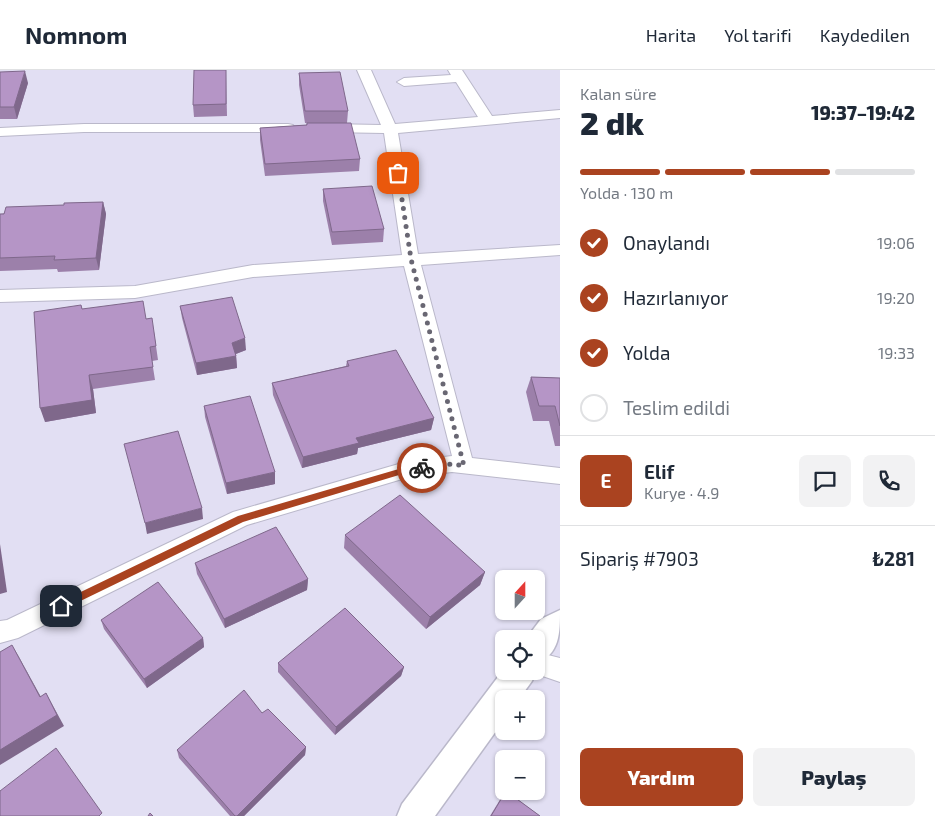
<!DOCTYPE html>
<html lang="tr">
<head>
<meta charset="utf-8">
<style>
	body { margin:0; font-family:"Exo 2",sans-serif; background:#f2f2f3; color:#1f2937; height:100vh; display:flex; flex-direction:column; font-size:19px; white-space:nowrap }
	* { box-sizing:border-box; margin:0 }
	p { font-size:16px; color:#747a83 }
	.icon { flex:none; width:28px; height:28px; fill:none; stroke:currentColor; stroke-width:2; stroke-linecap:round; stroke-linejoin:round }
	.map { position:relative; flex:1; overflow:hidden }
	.sheet { display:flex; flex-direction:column; background:#fff; width:375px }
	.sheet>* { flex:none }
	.needle { width:32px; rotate:21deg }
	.fabs { position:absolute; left:495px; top:500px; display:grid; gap:10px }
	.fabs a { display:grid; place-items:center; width:50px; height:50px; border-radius:8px; background:#fff; box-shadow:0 1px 4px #0004; font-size:25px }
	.pin { position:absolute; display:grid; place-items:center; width:42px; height:42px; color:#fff; margin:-21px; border-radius:10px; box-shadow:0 2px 8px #0006 }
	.courier { position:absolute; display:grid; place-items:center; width:50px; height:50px; margin:-25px; border:4px solid #aa4320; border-radius:50%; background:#fff; color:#222; box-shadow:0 1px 6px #0007 }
	.headline em { font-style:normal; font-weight:800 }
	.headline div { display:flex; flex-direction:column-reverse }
	.headline { display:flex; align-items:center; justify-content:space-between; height:85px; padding:0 20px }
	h1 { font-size:32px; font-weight:800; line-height:38px }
	.bar { display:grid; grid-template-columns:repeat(4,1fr); gap:8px 5px; align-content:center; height:60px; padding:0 20px }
	.bar i { height:6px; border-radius:4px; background:#e0e1e3 }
	.bar .active { background:#aa4320 }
	.bar p { grid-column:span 4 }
	.line { display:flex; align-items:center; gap:12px; padding:0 20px; border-top:1px solid #e0e1e3 }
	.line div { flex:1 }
	.round { display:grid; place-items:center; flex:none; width:52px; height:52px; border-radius:8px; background:#f2f2f3 }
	ol { padding:0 20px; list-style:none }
	li { display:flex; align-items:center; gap:15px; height:55px }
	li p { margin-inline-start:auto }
	li .icon { padding:5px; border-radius:50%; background:#aa4320; color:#fff; stroke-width:4 }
	li:last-child { color:#747a83 }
	li i { width:28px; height:28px; border:2px solid #e0e1e3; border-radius:50% }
	.button { display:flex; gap:10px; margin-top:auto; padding:10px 20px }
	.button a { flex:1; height:58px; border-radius:8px; background:#aa4320; color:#fff; font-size:20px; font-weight:800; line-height:58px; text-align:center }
	.button a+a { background:#f2f2f3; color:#1f2937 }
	header { display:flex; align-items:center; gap:30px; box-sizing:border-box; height:70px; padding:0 25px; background:#fff; border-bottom:1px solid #e0e1e3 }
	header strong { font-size:24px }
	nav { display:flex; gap:28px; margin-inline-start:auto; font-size:18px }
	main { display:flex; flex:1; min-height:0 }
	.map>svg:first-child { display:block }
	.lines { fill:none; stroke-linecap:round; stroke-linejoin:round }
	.minor-casing { stroke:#bab8ca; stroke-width:2 }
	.tertiary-casing { stroke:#bab8ca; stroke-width:3 }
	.minor { fill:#fff; fill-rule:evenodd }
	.tertiary { fill:#fff; fill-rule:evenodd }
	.wall { fill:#9c80aa }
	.shaded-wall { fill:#7f688b }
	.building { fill:#b595c6; stroke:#7f688b }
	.route { fill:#aa4320 }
	.done { stroke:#696773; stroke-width:5; stroke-dasharray:0 9 }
</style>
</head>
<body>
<header>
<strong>Nomnom</strong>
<nav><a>Harita</a><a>Yol tarifi</a><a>Kaydedilen</a></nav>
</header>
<main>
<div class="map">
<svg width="560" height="746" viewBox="0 0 560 746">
	<rect width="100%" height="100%" fill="#e2dff3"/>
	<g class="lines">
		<g class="minor-casing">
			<g id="minor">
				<path d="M357,0h14l24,54 83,-7 -22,-35 -52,4 -7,-4 7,-4 47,-3 -3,-5h14l30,46 68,-6v8l-162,15 20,121 142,-9v10l-139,10 51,193 88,10v16l-108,-12 -43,5 -162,48 -229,113 -18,5v-22l7,-1 226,-108 176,-51 43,-5 -48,-190 -151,11 -118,21 -135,4v-12l135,-4 118,-21 149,-10 -18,-122 -57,-1 -5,-1 -2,-3 2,-3 5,-1 54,1z"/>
				<path d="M84,54h204l5,1 2,3 -2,3 -5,1h-204l-84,4v-8z"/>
				<path d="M536,582l24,6v24l-32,-11h8z"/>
			</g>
		</g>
		<g class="tertiary-casing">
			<g id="tertiary">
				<path d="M560,540c0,23 0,44 -24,54v-25h-10l15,-20z"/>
				<path d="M504,599v2h32l-4,10 -13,18h-15v21l-69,96h-38l5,-12z"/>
			</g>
		</g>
		<use href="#minor" class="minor"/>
		<use href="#tertiary" class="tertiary"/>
	</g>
	<g class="wall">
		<path d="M226,0l1,46 -33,1 -1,-12z"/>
		<path d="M0,2l28,11 -11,36h-17z"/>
		<path d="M299,3l49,38 -1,12 13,36 -1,12 -94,5 -5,-36v-12l46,-3 1,-2h-2l-6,-38z"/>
		<path d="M323,119l61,40 -1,13 -51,3 -9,-44z"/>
		<path d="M103,132l3,12 -7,56 -41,2 -1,-3 -57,2v-57l64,-9z"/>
		<path d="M81,235l1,4 64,10 8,13 4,28 -6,1 3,19 -62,9 3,24 -51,9z"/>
		<path d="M180,236l66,44 -10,4 1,14 -40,7 -15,-57z"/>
		<path d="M347,291l87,57 -3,12 -73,18 -1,6 -55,14 -29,-73 -1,-12 74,-17z"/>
		<path d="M531,307l29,1v68h-5l-6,-25h-16l-7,-29z"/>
		<path d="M204,336l71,78 -48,10 -22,-77z"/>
		<path d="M345,465l140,37 -5,13 -54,44 -82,-81z"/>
		<path d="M195,493l113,16 -1,11 -82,38 -28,-54z"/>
		<path d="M101,550l102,18 1,9 -57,41 -43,-59z"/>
		<path d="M278,593l126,4 -3,9 -66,59 -57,-63z"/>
		<path d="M262,643l44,34 -1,8 -61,61h-14l-51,-58 -2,-8z"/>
		<path d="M506,721l34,25h-50l11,-18z"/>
	</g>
	<g class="shaded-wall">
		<path d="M25,1l3,12 -11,36 -3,-12z"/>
		<path d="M103,132l3,12 -7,56 -3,-12z"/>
		<path d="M245,268l1,12 -13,5 -1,-12z"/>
		<path d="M236,286l1,12 -40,7 -1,-12z"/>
		<path d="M89,305l4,14 3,24 -51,9 -5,-14z"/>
		<path d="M434,348l-3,12 -73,18 -1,6 -55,14 1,-11 53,-19z"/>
		<path d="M275,402v12l-48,10 -1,-11z"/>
		<path d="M202,438l1,11 -56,15 -2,-11z"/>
		<path d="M0,474l7,48 -7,2z"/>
		<path d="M485,502l-5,13 -54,44 4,-12z"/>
		<path d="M308,509l-1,11 -82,38 -1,-9z"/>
		<path d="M203,568l1,9 -57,41 -3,-9z"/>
		<path d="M12,575l7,12 28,51 -7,-11z"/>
		<path d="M404,597l-3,9 -66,59 1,-8z"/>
		<path d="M46,623l18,33 -64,39v-15z"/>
		<path d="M306,677l-1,8 -61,61h-7z"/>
	</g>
	<g class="building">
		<path d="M194,0h32v34l-33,1z"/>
		<path d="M25,1l-11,36h-14v-35z"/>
		<path d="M340,2l8,39h-43l-6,-38z"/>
		<path d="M307,53h44l9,36 -95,5 -5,-36 47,-3z"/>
		<path d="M372,116l12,43 -52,3 -9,-43z"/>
		<path d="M103,132l-7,56 -42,2 1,-4 -55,2v-44h4l2,-7 58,-2v-2z"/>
		<path d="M232,227l13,41 -13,5 4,13 -40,7 -16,-57z"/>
		<path d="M143,231l3,18 6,-1 4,28 -6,1 3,20 -64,8 3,25 -52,8 -6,-96 47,-7 1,4z"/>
		<path d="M396,280l38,68 -78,20 3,5 -56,14 -31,-74 77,-17 -2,-5z"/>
		<path d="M531,307l29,1v48l-5,-20h-16z"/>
		<path d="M250,326l25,76 -49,11 -22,-77z"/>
		<path d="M178,361l24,77 -57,15 -21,-79z"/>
		<path d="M400,425l85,77 -55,45 -85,-82z"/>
		<path d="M276,457l32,52 -84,40 -29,-56z"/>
		<path d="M158,512l45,56 -59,41 -43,-59z"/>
		<path d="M345,538l59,59 -68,60 -58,-64z"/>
		<path d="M12,575l28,52 6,-4 11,22 -57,35v-98z"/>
		<path d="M244,620l18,23 6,-4 38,38 -69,69h-2l-58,-66z"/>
		<path d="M56,678l46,65 -3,3h-99v-25z"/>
		<path d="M506,721l34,25h-49z"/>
		<path d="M150,743l3,3h-5z"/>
	</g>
	<path class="route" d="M422,394l3,1v5l-16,2 -166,50 -179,87h-6l-2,-3 2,-3 180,-87 171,-50z"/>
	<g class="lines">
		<path class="done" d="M398,103l13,86 53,207 -12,-2 -30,4"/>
	</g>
</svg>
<div class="fabs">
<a><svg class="needle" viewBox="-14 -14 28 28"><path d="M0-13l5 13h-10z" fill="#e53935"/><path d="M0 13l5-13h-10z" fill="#747a83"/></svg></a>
<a><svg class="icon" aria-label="locate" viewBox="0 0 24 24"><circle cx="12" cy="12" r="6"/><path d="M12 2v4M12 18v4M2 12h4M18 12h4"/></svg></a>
<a>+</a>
<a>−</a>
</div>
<div class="pin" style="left:398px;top:103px;background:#ea580c"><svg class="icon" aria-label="bag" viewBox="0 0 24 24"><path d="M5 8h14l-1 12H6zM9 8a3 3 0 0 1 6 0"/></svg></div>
<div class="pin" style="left:61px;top:536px;background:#1f2937"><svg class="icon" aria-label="home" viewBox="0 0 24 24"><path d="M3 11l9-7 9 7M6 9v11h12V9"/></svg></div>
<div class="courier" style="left:422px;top:398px"><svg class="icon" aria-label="bike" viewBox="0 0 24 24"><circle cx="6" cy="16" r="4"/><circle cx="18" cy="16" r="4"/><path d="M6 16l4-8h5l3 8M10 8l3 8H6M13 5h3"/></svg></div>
</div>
<section class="sheet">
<div class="headline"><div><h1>2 dk</h1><p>Kalan süre</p></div><em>19:37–19:42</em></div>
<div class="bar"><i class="active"></i><i class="active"></i><i class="active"></i><i></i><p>Yolda · 130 m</p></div>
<ol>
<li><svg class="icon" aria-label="check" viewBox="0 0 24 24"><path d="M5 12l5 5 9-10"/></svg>Onaylandı<p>19:06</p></li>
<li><svg class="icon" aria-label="check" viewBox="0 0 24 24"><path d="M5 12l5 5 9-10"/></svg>Hazırlanıyor<p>19:20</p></li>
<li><svg class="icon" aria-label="check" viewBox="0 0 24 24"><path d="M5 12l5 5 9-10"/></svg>Yolda<p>19:33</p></li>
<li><i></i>Teslim edildi</li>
</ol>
<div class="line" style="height:90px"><b class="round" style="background:#aa4320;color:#fff">E</b><div><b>Elif</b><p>Kurye · 4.9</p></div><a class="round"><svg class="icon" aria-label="chat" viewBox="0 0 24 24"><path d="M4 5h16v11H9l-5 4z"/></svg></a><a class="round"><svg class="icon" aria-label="phone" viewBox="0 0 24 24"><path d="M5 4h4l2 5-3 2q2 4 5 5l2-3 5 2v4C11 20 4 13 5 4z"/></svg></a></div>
<div class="line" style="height:65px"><div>Sipariş #7903</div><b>₺281</b></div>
<div class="button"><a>Yardım</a><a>Paylaş</a></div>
</section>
</main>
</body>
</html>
